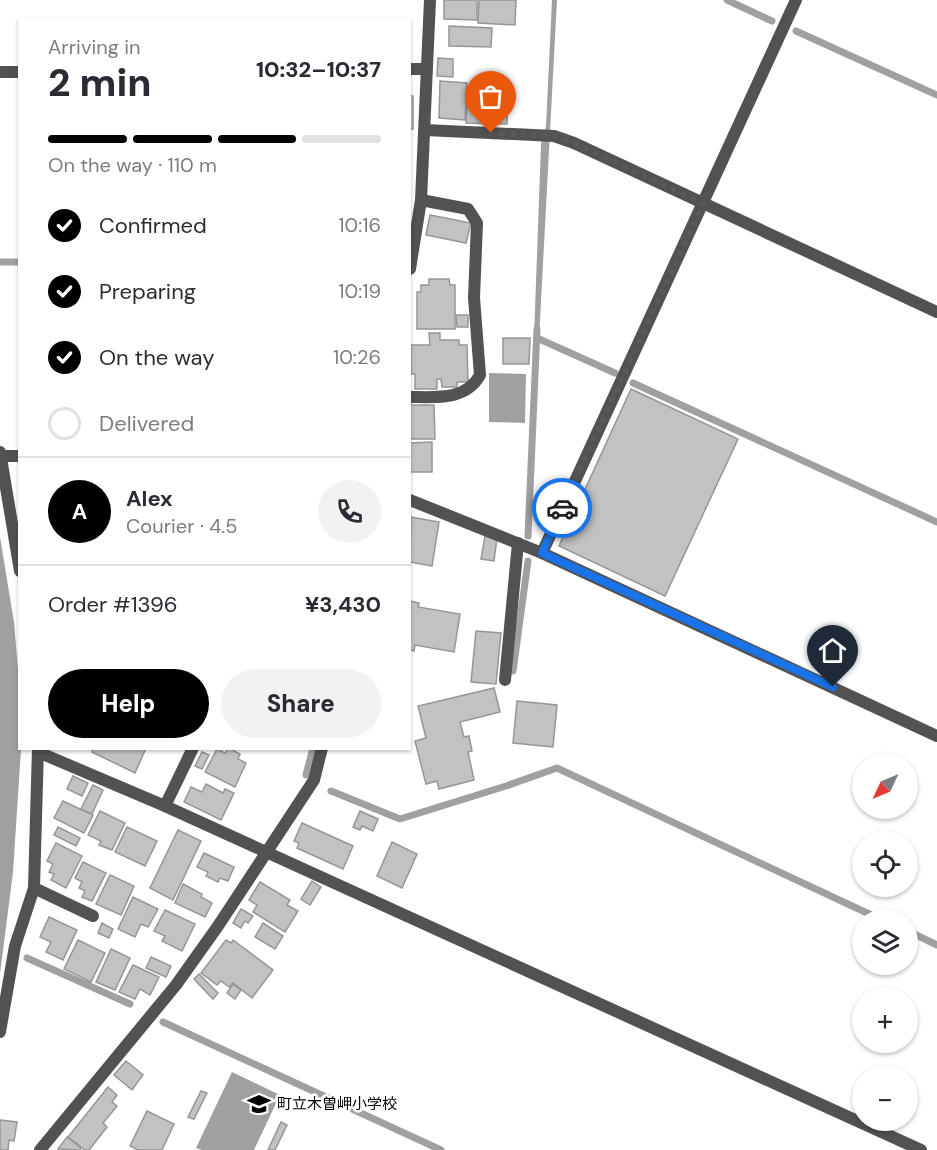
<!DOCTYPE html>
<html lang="en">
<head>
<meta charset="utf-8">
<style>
	body { margin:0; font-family:"DM Sans","Noto Sans JP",sans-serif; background:#f2f2f3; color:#2b2b33; height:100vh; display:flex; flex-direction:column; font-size:22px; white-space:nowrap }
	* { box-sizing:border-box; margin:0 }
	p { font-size:20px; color:#7c7c81 }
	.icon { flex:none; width:33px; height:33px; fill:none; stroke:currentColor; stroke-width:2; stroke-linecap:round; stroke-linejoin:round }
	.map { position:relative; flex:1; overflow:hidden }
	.details { position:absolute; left:18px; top:18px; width:393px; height:732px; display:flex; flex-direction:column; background:#fff; border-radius:0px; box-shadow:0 2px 4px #0004 }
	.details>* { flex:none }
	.needle { width:39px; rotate:226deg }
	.fabs { position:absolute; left:852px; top:753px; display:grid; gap:12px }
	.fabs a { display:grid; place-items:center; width:66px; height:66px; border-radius:50%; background:#fff; box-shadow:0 2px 4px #0004; font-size:30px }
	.pin { position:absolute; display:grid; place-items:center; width:51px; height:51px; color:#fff; margin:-62px -26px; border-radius:50% 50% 50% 0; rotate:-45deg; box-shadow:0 0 6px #0007 }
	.pin .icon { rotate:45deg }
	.courier { position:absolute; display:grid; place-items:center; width:60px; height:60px; margin:-30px; border:4px solid #1a73e8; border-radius:50%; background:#fff; color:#222; box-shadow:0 2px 8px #0007 }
	.overview em { font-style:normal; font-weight:800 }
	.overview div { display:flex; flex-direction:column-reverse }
	.overview { display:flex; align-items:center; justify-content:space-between; height:102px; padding:0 30px }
	h1 { font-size:39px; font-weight:800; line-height:45px }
	.bar { display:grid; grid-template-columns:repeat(4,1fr); gap:9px 6px; align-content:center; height:72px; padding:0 30px }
	.bar i { height:8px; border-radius:4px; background:#e1e1e2 }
	.bar .current { background:#000 }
	.bar p { grid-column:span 4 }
	.line { display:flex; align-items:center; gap:15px; padding:0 30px; border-top:2px solid #e1e1e2 }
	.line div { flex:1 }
	.round { display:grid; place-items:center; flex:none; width:63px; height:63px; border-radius:32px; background:#f2f2f3 }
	ol { padding:0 30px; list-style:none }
	li { display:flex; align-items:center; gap:18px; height:66px }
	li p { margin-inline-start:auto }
	li .icon { padding:6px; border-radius:50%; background:#000; color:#fff; stroke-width:4 }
	li:last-child { color:#7c7c81 }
	li i { width:33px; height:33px; border:3px solid #e1e1e2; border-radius:50% }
	.action { display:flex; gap:12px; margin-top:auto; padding:12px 30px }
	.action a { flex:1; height:69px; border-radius:36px; background:#000; color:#fff; font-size:24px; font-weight:800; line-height:69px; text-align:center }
	.action a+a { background:#f2f2f3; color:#2b2b33 }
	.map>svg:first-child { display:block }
	.water { fill:#a0a0a0 }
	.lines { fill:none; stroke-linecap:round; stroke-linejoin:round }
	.stream { stroke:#a0a0a0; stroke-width:7 }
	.building { fill:#c2c2c2; stroke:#969696; stroke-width:1.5 }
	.lane { stroke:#525252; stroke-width:12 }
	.street { stroke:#525252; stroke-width:12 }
	.done { stroke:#595959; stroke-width:6; stroke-dasharray:0 10.8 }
	.route { stroke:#1a73e8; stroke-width:8 }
	.labels { text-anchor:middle; stroke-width:5; stroke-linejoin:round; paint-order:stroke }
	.poi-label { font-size:15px; fill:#000; stroke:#fff; text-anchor:start }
</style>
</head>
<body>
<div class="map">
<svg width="937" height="1150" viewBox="0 0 937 1150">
	<rect width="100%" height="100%" fill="#fff"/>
	<g class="water">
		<path d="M552,0h5l-18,339 -5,-2 7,-193 5,-18z"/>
		<path d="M489,373l37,1 -1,49 -36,-1z"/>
		<path d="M0,537l14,85 5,60 2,67 -8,123 -13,102z"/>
		<path d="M232,1072l48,23 -26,55h-52l-6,-2z"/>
	</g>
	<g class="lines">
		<g class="stream">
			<path d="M727,0l45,21"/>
			<path d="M796,31l141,64"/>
			<path d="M0,262h20"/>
			<path d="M537,338l78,35"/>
			<path d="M633,383l304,139"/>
			<path d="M528,536l9,-207"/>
			<path d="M513,671l15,-110"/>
			<path d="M306,775l7,-27"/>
			<path d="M331,791l69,28 106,-33 51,-18 325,152"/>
			<path d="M908,931l29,14"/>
			<path d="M27,958l103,46"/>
			<path d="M163,1022l278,128"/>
		</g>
	</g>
	<g class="building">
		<path d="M444,0h33v20l-33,-1z"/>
		<path d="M479,0h37l-1,25 -37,-2z"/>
		<path d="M449,26l43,2 -1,19 -42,-1z"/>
		<path d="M438,58l15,1v18l-16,-1z"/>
		<path d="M440,81l27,2 -2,37 -26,-2z"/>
		<path d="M468,88l40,2 -1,34 -41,-1z"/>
		<rect x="410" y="96" width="3" height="33"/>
		<path d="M430,215l41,8 -5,20 -40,-8z"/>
		<path d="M429,279h20l1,6h5v44h-38v-37h4v-7h8z"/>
		<path d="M456,315h12v12h-11z"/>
		<path d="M429,333h11v7h19v5h8l1,37h-11v5h-15l-1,-8h-4v10h-22v-15h-4v-29h19z"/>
		<path d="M503,338h27l-1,26h-26z"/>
		<path d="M631,389l107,50 -73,157 -106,-50z"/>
		<path d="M410,405h24l1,34h-25z"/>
		<path d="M432,442v30h-22v-29z"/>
		<path d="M411,517l28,5 -7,44 -22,-4z"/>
		<path d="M485,536l12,2 -3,23 -13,-2z"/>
		<path d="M410,601l9,2 -1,4 42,7 -6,38 -39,-7 -1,6 -4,-1z"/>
		<path d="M476,631l25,2 -5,51 -25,-2z"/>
		<path d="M494,688l6,24 -40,10 4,15 5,-1 3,15 -4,1 6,28 -35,9 -2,-8 -11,3 -11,-43 11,-3 -8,-32z"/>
		<path d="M517,701l40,4 -4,42 -40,-4z"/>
		<path d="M93,748h53l-11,25 -43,-21z"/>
		<path d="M229,748l11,6 -2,5 8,4 -11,24 -30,-15 12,-23 8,4z"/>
		<path d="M202,752l7,3 -7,14 -7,-3z"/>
		<path d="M73,776l15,7 -6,13 -15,-7z"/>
		<path d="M206,784l17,9 2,-4 9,4 -13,27 -37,-18 7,-15 11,5z"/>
		<path d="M93,785l10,5 -11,24 -11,-5z"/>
		<path d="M63,801l30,14 -9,18 -30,-15z"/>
		<path d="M100,811l25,12 -13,27 -13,-5 2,-4 -13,-6z"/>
		<path d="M360,811l18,8 -5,12 -11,-5 -2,4 -7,-3z"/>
		<path d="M302,823l51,23 -10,23 -46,-21 2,-5 -5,-2z"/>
		<path d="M58,827l22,11 -4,8 -22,-11z"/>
		<path d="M127,827l30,14 -12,25 -30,-14z"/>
		<path d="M178,830l23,11 -28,59 -23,-12z"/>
		<path d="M392,842l25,12 -15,34 -25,-12z"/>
		<path d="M56,843l26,13 -16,32 -15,-8 3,-6 -5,-2 4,-8 -6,-3z"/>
		<path d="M204,853l30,14 -6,14 -8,-3 -2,4 -12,-6 2,-4 -11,-5z"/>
		<path d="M83,862l23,11 -14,28 -10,-4 3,-6 -6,-3 3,-6 -7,-4z"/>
		<path d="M110,875l24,11 -13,29 -25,-11z"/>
		<path d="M312,881l9,6 -11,18 -9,-6z"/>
		<path d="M260,882l30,18 -3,5 11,6 -13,21 -32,-20 4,-7 -8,-5z"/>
		<path d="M183,884l19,10 -1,3 11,6 -7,14 -30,-14z"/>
		<path d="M133,897l25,12 -10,18 -7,-3 -6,13 -17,-8z"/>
		<path d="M241,909l12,7 -5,7 -3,-2 -4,7 -8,-5z"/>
		<path d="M165,910l30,14 -13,27 -20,-10 3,-5 -11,-5z"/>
		<path d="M49,917l28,13 -14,30 -17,-8 5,-10 -11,-5z"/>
		<path d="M102,923l11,6 -4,9 -11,-5z"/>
		<path d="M263,923l20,13 -8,13 -20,-12z"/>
		<path d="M78,940l27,13 -14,29 -27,-13z"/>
		<path d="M226,940l5,3 2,-3 40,30 -21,28 -19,-15 -4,4 -8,-6 -4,4 -16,-12z"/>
		<path d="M111,949l19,9 -15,32 -19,-8z"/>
		<path d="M151,957l20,9 -5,11 -20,-9z"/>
		<path d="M133,965l26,12 -9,18 -10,-6 -5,10 -16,-7z"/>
		<path d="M199,974l19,19 -5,6 -19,-20z"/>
		<path d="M233,984l8,6 -6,9 -8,-6z"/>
		<path d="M126,1061l17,14 -11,15 -18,-15z"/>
		<path d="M108,1087l9,8 -5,7 5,4 -14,17 4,4 -18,23h-4l-17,-13z"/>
		<path d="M201,1091l6,2 -13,26 -6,-2z"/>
		<path d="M147,1111l27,13 -12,26h-24l-8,-4z"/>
		<path d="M0,1120l17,2 -3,19 -5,-1 -1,10h-8z"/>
		<path d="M281,1122l6,3 -12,25h-7z"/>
		<path d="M67,1137l14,11 -1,2 -22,-1z"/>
	</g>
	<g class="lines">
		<g class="lane">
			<path d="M410,397c25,0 56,4 70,-22l-6,-77 3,-75 -9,-14 -47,-9"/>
			<path d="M505,680l13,-137"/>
			<path d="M165,806l28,-58"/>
			<path d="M34,888l59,28"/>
		</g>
		<g class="street">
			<path d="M410,69h16"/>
			<path d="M0,72h20"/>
			<path d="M425,130l129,6 20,7 363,169"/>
			<path d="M410,269l11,-69 9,-200"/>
			<path d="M0,452l20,119"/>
			<path d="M1,456h19"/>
			<path d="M410,500l132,53 395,183"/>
			<path d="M542,553l254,-553"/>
			<path d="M38,752l127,54 756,344"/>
			<path d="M0,1032l15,-86 19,-58 4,-140"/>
			<path d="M40,1150l136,-165 42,-59 96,-146 8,-32"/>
		</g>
	</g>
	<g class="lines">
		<path class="done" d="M491,133l63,3 20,7 129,61 -141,304"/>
		<path class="route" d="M562,508l-20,45 291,134"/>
	</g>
	<defs>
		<g id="school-bare" transform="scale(1.8)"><path d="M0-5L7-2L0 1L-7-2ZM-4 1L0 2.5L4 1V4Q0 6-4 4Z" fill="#000" stroke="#fff" stroke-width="2.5" paint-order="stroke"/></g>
	</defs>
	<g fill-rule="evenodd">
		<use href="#school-bare" x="259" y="1104"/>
	</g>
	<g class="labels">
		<g class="poi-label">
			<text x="277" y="1109">町立木曽岬小学校</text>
		</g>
	</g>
</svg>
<div class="fabs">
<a><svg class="needle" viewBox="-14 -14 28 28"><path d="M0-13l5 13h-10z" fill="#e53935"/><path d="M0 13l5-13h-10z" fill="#7c7c81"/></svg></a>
<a><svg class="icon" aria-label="locate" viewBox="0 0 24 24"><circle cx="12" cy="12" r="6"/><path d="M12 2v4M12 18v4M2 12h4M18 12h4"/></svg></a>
<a><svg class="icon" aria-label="layers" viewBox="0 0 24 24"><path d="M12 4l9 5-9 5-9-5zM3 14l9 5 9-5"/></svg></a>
<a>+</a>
<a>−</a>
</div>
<div class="pin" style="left:491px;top:133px;background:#ea580c"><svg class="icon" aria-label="bag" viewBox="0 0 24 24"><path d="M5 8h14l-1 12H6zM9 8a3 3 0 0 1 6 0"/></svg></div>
<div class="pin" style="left:833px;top:687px;background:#1f2937"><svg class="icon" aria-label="home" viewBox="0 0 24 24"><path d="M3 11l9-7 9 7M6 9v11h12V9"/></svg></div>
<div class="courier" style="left:562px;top:508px"><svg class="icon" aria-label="car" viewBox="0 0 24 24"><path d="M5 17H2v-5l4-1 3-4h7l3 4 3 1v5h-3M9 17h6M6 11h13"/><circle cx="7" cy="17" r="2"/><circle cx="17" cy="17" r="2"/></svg></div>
<section class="details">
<div class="overview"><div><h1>2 min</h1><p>Arriving in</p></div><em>10:32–10:37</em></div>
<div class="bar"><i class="current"></i><i class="current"></i><i class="current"></i><i></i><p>On the way · 110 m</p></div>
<ol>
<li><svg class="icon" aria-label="check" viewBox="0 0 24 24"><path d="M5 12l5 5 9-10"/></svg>Confirmed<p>10:16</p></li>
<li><svg class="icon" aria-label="check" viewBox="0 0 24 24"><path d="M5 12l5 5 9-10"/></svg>Preparing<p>10:19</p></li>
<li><svg class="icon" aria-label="check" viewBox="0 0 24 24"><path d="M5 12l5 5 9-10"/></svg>On the way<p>10:26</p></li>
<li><i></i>Delivered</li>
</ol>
<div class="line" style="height:108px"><b class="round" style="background:#000;color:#fff">A</b><div><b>Alex</b><p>Courier · 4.5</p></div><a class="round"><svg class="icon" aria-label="phone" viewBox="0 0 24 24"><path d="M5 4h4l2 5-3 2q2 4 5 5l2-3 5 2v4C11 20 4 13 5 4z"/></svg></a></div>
<div class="line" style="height:78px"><div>Order #1396</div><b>¥3,430</b></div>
<div class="action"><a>Help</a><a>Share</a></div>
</section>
</div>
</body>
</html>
